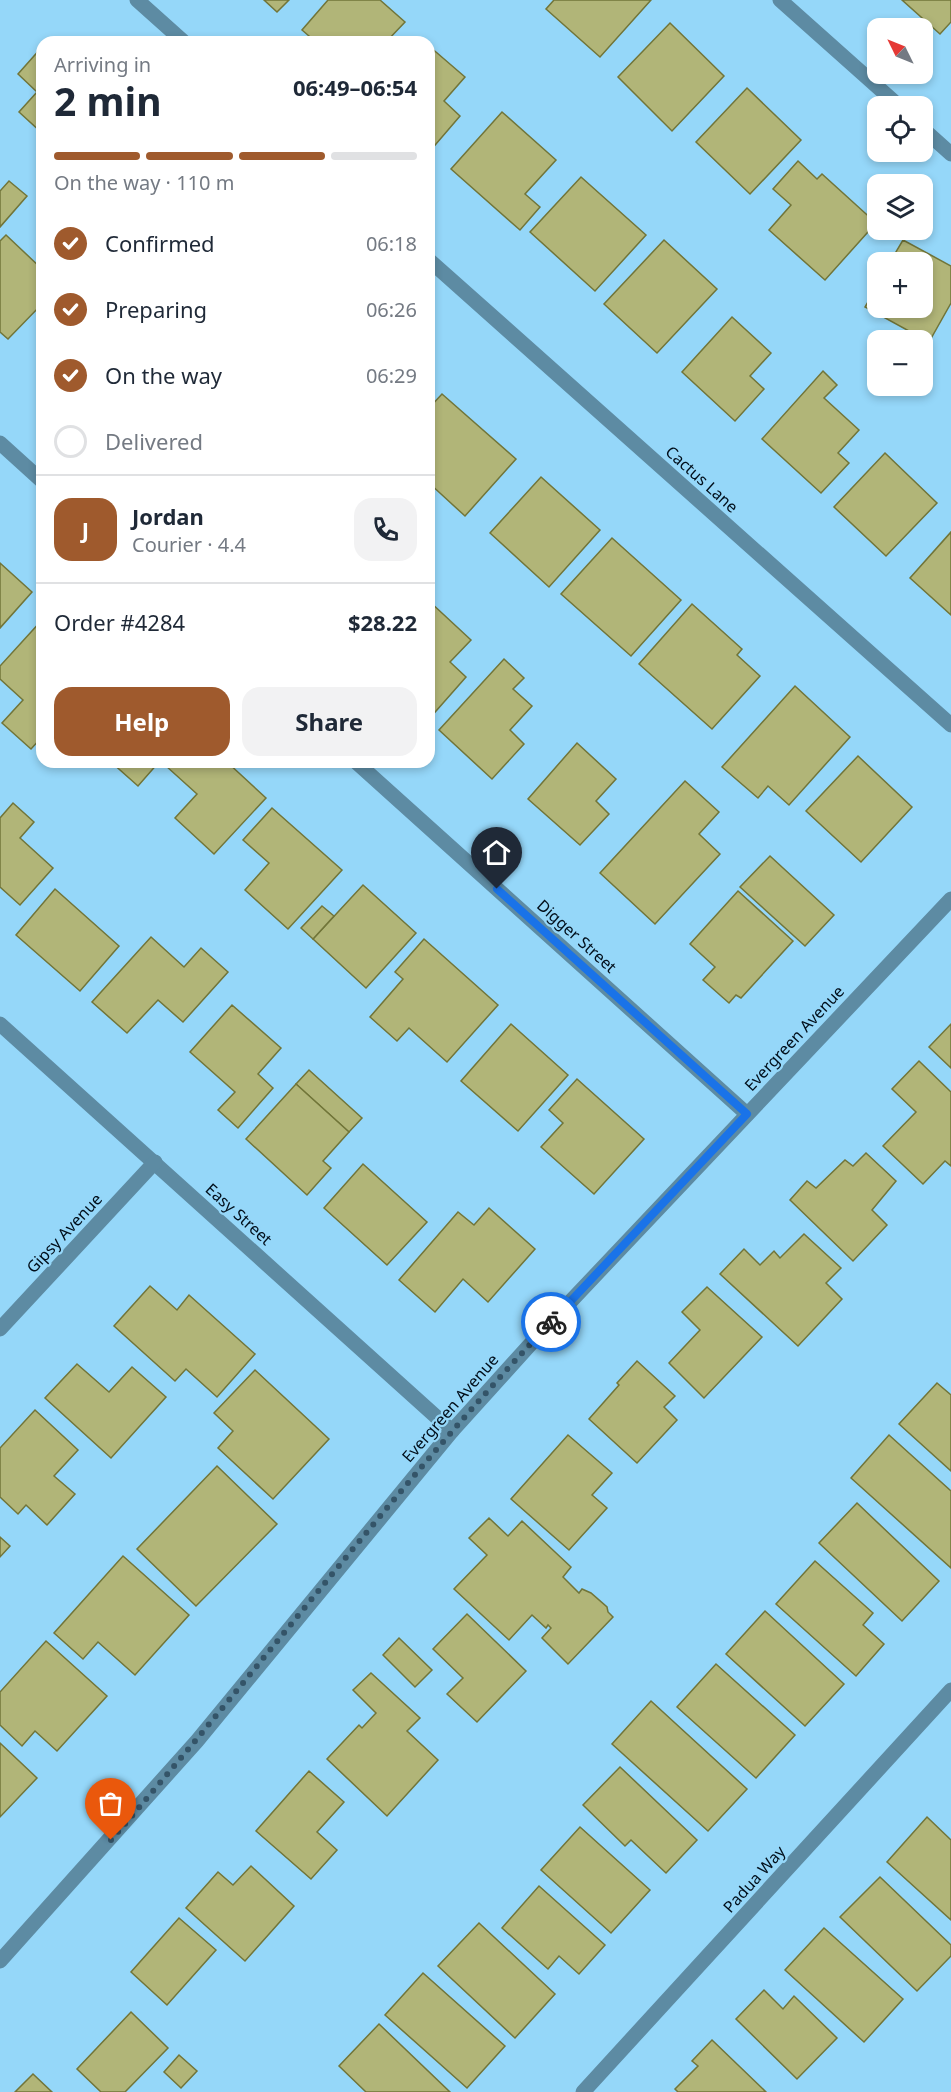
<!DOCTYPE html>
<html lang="en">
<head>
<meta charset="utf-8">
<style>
	body { margin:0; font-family:"Noto Sans",sans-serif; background:#f2f2f3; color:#1f2937; height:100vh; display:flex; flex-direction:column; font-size:22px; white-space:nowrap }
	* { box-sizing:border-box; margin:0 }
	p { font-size:20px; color:#747a83 }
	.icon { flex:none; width:33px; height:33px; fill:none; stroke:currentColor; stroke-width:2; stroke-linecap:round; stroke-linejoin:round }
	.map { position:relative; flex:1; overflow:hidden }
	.details { position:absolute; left:36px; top:36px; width:399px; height:732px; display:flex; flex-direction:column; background:#fff; border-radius:18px; box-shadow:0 3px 9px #0003 }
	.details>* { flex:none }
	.needle { width:39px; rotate:313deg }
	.controls { position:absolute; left:867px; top:18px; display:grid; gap:12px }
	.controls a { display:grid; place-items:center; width:66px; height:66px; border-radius:12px; background:#fff; box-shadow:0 3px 9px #0003; font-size:30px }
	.pin { position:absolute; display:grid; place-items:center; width:51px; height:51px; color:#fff; margin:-62px -26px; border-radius:50% 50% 50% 0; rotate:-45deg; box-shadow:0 0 6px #0007 }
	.pin .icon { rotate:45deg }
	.courier { position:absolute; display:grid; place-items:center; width:60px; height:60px; margin:-30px; border:4px solid #1a73e8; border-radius:50%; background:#fff; color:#222; box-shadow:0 2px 8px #0007 }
	.headline em { font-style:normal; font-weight:700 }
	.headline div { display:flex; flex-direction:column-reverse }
	.headline { display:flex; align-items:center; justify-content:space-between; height:102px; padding:0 18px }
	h1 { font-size:39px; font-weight:700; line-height:45px }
	.bar { display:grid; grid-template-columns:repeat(4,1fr); gap:9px 6px; align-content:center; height:72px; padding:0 18px }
	.bar i { height:8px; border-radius:4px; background:#e0e1e3 }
	.bar .current { background:#9f5a2d }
	.bar p { grid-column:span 4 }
	.line { display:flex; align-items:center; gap:15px; padding:0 18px; border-top:2px solid #e0e1e3 }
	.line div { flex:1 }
	.round { display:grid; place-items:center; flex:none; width:63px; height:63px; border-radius:18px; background:#f2f2f3 }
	ol { padding:0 18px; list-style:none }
	li { display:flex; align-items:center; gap:18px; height:66px }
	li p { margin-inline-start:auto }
	li .icon { padding:6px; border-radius:50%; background:#9f5a2d; color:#fff; stroke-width:4 }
	li:last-child { color:#747a83 }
	li i { width:33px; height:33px; border:3px solid #e0e1e3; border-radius:50% }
	.primary-button { display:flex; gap:12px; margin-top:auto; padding:12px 18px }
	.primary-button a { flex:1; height:69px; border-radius:18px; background:#9f5a2d; color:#fff; font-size:24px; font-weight:700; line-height:69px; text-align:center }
	.primary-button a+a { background:#f2f2f3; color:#1f2937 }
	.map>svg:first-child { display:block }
	.building { fill:#b1b578; stroke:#717539; stroke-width:1.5 }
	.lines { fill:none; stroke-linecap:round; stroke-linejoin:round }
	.minor { stroke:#5d8ba3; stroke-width:15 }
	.done { stroke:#345468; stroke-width:6; stroke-dasharray:0 10.8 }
	.route { stroke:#1a73e8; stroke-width:8 }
	.labels { text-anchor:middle; stroke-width:4.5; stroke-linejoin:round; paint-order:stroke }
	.street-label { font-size:16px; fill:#000e1a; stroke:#95d7f9 }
</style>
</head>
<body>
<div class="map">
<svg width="951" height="2092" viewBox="0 0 951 2092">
	<rect width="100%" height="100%" fill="#95d7f9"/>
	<g class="building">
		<path d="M264,0h25l-12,12z"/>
		<path d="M328,0h52l25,22 -19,20h-70l-14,-12z"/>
		<path d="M554,0h97l-51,57 -54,-48z"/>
		<path d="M902,0h49v22l-11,12z"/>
		<path d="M670,23l54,53 -52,55 -54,-54z"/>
		<path d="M429,46l36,31 -21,24 16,15 -30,35z"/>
		<path d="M42,47v86l-23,-21 18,-20 -19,-18z"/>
		<path d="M747,88l54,52 -51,54 -54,-52z"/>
		<path d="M502,112l54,48 -31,34 15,13 -20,23 -69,-61z"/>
		<path d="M798,161l19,18 5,-5 54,49 -51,57 -56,-50 22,-25 -18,-16z"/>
		<path d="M581,177l65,58 -51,56 -65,-59z"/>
		<path d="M9,181l18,15 -27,31v-36z"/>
		<path d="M6,235l36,34v35l-34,35 -8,-7v-91z"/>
		<path d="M664,240l53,49 -60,64 -53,-49z"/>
		<path d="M903,240l48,26v37l-22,39 -64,-35 13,-22v23h44v-46h-32z"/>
		<path d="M732,317l39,36 -21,23 14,13 -29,32 -53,-49z"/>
		<path d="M823,371l14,14 -13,13 35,32 -21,23 11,10 -28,30 -59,-54z"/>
		<path d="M442,394l74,65 -51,57 -36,-33v-75z"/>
		<path d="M885,453l52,50 -51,53 -52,-49z"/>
		<path d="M541,477l59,53 -51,57 -59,-54z"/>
		<path d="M951,532v83l-41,-37z"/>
		<path d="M612,538l69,62 -50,56 -70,-62z"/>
		<path d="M0,563l32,29 -32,36z"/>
		<path d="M429,601l42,39 -21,22 16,15 -37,42z"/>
		<path d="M692,604l50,45 -5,6 23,21 -48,53 -73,-65z"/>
		<path d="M42,620v117l-11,12 -29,-26 21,-23 -23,-21v-13z"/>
		<path d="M504,659l20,19 -11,11 19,17 -22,24 14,14 -32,35 -53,-49z"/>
		<path d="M795,686l55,51 -61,68 -21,-19 -10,12 -36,-31z"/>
		<path d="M577,743l39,36 -20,22 13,13 -29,31 -52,-46z"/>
		<path d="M858,756l54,51 -51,55 -55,-51z"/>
		<path d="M111,762h48l-21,24z"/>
		<path d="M169,762h58l39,36 -52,56 -39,-36 22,-24 -31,-28z"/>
		<path d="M685,781l34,31 -20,22 21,20 -65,70 -55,-51z"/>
		<path d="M13,803l21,19 -14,16 33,30 -33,37 -20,-18v-69z"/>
		<path d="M272,808l70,62 -54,59 -43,-39 24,-27 -26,-23z"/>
		<path d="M770,856l64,59 -29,31 -65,-59z"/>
		<path d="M363,885l53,48 -50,55 -53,-49z"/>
		<path d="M55,889l64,57 -39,45 -64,-56z"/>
		<path d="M738,891l55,50 -52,57 -5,-3 -7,8 -26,-23 12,-13 -25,-23z"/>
		<path d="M322,906l12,10 -21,23 -12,-11z"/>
		<path d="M151,937l33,30 17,-19 27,24 -45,50 -25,-22 -31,33 -35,-31z"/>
		<path d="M424,939l74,66 -51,57 -38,-34 -12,13 -27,-24 33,-38 -8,-7z"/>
		<path d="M232,1005l49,43 -23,26 15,14 -35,40 -20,-18 17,-18 -45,-40z"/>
		<path d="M511,1024l57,51 -50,56 -57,-50z"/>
		<path d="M951,1024v44l-22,-21z"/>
		<path d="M919,1061l32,31v74l-6,-5 -22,23 -40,-38 33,-34 -24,-23z"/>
		<path d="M309,1070l53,48 -13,14 -53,-48z"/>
		<path d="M577,1079l67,60 -50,55 -53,-47 22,-24 -14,-13z"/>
		<path d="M296,1084l53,48 -26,29 8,7 -24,27 -61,-56z"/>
		<path d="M866,1153l30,28 -24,29 15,15 -34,36 -63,-61 17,-19 9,7 29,-28 8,6z"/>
		<path d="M363,1164l64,58 -40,43 -63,-57z"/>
		<path d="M489,1208l46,41 -47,53 -25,-23 -28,33 -36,-32 59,-68 16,13z"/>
		<path d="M804,1234l37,34 -15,15 16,16 -44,47 -78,-72 24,-25 16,16 14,-14 6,7z"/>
		<path d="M150,1286l27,24 12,-15 66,59 -38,43 -31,-28 -11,12 -61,-55z"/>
		<path d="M707,1287l55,50 -58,61 -35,-35 31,-33 -18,-18z"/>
		<path d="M637,1361l38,35 -11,11 13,13 -40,43 -48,-44 30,-34 -2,-2z"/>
		<path d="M77,1364l32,28 23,-25 34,30 -55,61 -66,-60z"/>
		<path d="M255,1370l74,69 -56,60 -55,-51 15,-17 -19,-18z"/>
		<path d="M937,1383l14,12v76l-52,-47z"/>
		<path d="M35,1410l43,40 -24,26 21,18 -28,31 -21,-20 -8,9 -18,-17v-49z"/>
		<path d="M568,1435l44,38 -20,22 15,13 -38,42 -58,-51z"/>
		<path d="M889,1435l62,56v77l-100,-90z"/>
		<path d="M217,1466l60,58 -81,82 -59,-57z"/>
		<path d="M857,1503l82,78 -37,40 -83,-78z"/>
		<path d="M489,1518l19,18 14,-15 49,46 -8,10 16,16 3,-4 9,4 16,14 1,5 5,5 -45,47 -26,-26 9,-10 -3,-3 -2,3 -14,-13 -23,25 -55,-51 33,-34 -18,-17z"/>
		<path d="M0,1537l10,9 -10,11z"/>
		<path d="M123,1556l66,59 -54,60 -37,-33 -15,17 -29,-26z"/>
		<path d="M815,1561l58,52 -10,12 21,19 -28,32 -80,-72z"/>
		<path d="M765,1611l79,73 -39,42 -79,-72z"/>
		<path d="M467,1614l59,57 -49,51 -30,-28 16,-16 -30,-29z"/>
		<path d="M399,1638l33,32 -17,17 -32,-32z"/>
		<path d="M46,1641l61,55 -50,55 -22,-20 -13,15 -22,-21v-33z"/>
		<path d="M716,1664l79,71 -39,43 -79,-71z"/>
		<path d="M371,1673l49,45 -13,13 31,29 -51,56 -60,-57 32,-34 3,3 14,-15 -23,-23z"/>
		<path d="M651,1701l96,88 -39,42 -96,-87z"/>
		<path d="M0,1743l37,35 -37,39z"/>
		<path d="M620,1767l77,73 -31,33 -35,-33 -6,6 -42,-41z"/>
		<path d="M309,1771l35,31 -27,30 20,18 -26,29 -55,-48z"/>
		<path d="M927,1817l24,23v80l-64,-58z"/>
		<path d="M580,1827l70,63 -39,43 -70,-63z"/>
		<path d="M251,1866l43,40 -49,55 -59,-53 32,-36 15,13z"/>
		<path d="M880,1877l71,68v11l-34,35 -77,-74z"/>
		<path d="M539,1886l66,59 -26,29 -20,-18 -11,13 -46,-41z"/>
		<path d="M179,1918l37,32 -49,55 -36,-33z"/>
		<path d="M479,1923l76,71 -40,44 -77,-72z"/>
		<path d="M824,1928l79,71 -39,43 -79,-72z"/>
		<path d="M423,1973l82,73 -38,42 -82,-73z"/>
		<path d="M764,1990l19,19 11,-13 43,42 -40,41 -61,-60z"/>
		<path d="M131,2012l37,36 -43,44h-24l-24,-23z"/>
		<path d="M379,2024l71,68h-84l-27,-26z"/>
		<path d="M712,2040l54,52h-88l-3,-3 23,-23 -6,-5z"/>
		<path d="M179,2055l18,16 -16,17 -17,-16z"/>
		<path d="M33,2074l19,18h-37z"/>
	</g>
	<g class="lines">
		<g class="minor">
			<path d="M137,0l47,42"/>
			<path d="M780,0l119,106"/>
			<path d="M922,128l29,26"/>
			<path d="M429,260l522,465"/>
			<path d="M0,443l42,38"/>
			<path d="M356,762l391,352"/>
			<path d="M0,1024l452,407"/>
			<path d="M0,1329l155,-167"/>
			<path d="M0,1961l197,-220 255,-310 84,-93 415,-439"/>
			<path d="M583,2092l368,-402"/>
		</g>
	</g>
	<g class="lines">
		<path class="done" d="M111,1840c149,-171 284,-353 440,-518"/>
		<path class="route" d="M497,889l250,225 -196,208"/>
	</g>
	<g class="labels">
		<g class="street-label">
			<text transform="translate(702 479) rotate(42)" y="6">Cactus Lane</text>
			<text transform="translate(577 936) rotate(42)" y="6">Digger Street</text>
			<text transform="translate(794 1038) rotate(-47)" y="6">Evergreen Avenue</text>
			<text transform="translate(239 1214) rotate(42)" y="6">Easy Street</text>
			<text transform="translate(64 1233) rotate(-47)" y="6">Gipsy Avenue</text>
			<text transform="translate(450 1408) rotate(-49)" y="6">Evergreen Avenue</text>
			<text transform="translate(754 1879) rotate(-48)" y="6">Padua Way</text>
		</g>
	</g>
</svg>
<div class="controls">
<a><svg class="needle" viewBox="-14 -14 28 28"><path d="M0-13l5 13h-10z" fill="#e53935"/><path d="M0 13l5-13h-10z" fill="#747a83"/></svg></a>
<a><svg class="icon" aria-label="locate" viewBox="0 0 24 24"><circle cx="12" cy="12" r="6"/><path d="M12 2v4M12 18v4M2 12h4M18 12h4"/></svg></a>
<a><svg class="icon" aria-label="layers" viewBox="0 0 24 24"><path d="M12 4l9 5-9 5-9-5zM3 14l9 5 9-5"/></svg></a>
<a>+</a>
<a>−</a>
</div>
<div class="pin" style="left:111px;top:1840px;background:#ea580c"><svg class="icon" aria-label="bag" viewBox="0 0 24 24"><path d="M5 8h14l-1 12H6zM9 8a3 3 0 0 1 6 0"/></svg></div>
<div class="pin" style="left:497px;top:889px;background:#1f2937"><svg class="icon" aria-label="home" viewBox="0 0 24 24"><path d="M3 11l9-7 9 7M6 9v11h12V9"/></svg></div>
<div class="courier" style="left:551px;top:1322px"><svg class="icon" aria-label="bike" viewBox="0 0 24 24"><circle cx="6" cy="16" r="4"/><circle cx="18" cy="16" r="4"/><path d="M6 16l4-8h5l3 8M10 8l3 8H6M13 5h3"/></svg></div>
<section class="details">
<div class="headline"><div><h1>2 min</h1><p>Arriving in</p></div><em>06:49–06:54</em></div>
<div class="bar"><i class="current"></i><i class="current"></i><i class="current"></i><i></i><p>On the way · 110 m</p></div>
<ol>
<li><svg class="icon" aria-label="check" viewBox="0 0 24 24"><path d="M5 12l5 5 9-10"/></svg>Confirmed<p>06:18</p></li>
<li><svg class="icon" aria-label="check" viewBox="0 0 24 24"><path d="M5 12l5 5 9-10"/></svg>Preparing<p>06:26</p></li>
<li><svg class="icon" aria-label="check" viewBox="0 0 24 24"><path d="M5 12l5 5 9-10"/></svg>On the way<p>06:29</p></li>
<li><i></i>Delivered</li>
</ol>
<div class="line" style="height:108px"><b class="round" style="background:#9f5a2d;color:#fff">J</b><div><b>Jordan</b><p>Courier · 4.4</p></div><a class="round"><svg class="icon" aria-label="phone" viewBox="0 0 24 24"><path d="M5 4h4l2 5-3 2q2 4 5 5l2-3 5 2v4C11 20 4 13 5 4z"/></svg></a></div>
<div class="line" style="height:78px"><div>Order #4284</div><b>$28.22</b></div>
<div class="primary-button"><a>Help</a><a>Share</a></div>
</section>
</div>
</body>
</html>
